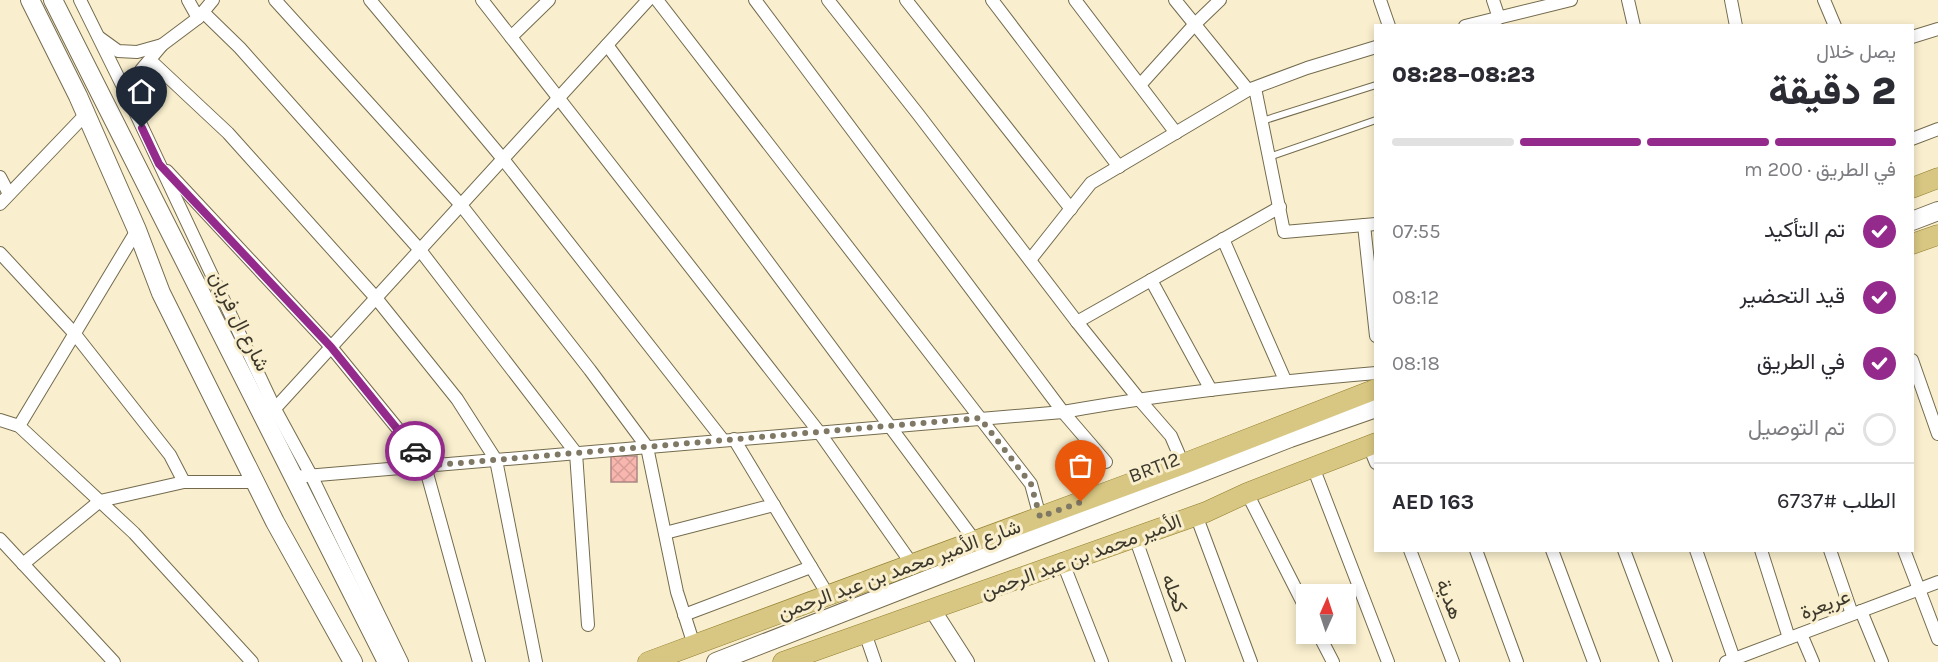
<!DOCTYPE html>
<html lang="ar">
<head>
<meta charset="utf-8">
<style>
	body { margin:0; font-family:Karla,Vazirmatn,sans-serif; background:#f7f7f7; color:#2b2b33; direction:rtl; height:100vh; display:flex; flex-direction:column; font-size:22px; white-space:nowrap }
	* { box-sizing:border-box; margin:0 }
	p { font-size:20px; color:#7c7c81 }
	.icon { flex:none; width:33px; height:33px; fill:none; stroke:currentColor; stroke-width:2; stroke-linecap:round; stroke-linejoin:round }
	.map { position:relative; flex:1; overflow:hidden; direction:ltr }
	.details { position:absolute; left:1374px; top:24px; width:540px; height:528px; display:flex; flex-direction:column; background:#fff; border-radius:0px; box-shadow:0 3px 9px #0003; direction:rtl }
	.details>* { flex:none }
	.needle { width:39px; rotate:3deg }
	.tools { position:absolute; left:1296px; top:584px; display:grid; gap:12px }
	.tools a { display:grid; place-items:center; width:60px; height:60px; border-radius:0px; background:#fff; box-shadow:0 3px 9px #0003; font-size:30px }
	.pin { position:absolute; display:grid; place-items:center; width:51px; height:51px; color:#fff; margin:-62px -26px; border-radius:50% 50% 50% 0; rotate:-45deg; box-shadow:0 0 6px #0007 }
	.pin .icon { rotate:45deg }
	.courier { position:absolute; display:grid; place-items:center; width:60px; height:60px; margin:-30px; border:4px solid #942a8c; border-radius:50%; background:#fff; color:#222; box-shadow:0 2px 8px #0007 }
	.overview em { font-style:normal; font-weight:800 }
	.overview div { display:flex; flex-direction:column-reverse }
	.overview { display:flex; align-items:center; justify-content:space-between; height:102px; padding:0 18px }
	h1 { font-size:39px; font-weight:800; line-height:45px }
	.bar { display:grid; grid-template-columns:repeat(4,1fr); gap:9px 6px; align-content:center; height:72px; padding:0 18px }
	.bar i { height:8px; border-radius:4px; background:#e1e1e2 }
	.bar .current { background:#942a8c }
	.bar p { grid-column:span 4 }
	.line { display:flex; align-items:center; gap:15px; padding:0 18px; border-top:2px solid #e1e1e2 }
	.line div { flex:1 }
	ol { padding:0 18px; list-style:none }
	li { display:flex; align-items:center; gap:18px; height:66px }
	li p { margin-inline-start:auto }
	li .icon { padding:6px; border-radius:50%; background:#942a8c; color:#fff; stroke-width:4 }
	li:last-child { color:#7c7c81 }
	li i { width:33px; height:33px; border:3px solid #e1e1e2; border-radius:50% }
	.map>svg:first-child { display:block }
	.building { fill:url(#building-cross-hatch); stroke:#aa8784; stroke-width:1.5 }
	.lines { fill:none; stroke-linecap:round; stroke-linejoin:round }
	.service-casing { stroke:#746b4e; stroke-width:8 }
	.minor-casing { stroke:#746b4e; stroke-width:14 }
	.tertiary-casing { stroke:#746b4e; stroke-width:18 }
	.secondary-casing { stroke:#746b4e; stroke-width:20 }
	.primary-casing { stroke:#907d2e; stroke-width:21 }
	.service { stroke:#fff; stroke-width:6 }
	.minor { stroke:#fff; stroke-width:12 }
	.tertiary { stroke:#fff; stroke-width:16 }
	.secondary { stroke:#fff; stroke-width:18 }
	.primary { stroke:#d8c782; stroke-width:20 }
	.done { stroke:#7e7864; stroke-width:6; stroke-dasharray:0 10.8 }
	.route { stroke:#942a8c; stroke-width:8 }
	.labels { text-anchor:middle; stroke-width:6; stroke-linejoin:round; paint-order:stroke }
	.street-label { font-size:20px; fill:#3c382b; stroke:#f9efce }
</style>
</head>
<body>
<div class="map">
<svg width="1938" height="662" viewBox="0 0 1938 662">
	<defs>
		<pattern id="building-cross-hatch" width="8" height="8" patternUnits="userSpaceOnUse" patternTransform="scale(1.5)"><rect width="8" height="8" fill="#f9b6af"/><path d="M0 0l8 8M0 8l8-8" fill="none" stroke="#d69d97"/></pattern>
	</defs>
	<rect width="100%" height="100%" fill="#f9efce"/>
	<rect class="building" x="611" y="456" width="26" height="26"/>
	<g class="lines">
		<g class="service-casing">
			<g id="service">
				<path d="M1262,121l114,-36"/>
				<path d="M1269,157l107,-37"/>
			</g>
		</g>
		<g class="minor-casing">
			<g id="minor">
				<path d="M80,0l48,97 147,312 36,66 91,187"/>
				<path d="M188,0l10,18"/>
				<path d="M275,0l186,205 129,165 57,77 30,145 17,53"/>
				<path d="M370,0l133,159 220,281"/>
				<path d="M482,0l337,432 93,132"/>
				<path d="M657,0l374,484 9,33"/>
				<path d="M755,0l308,412 43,50"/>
				<path d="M828,0l90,114 159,208 61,76 33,38 12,28"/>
				<path d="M906,0l165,209"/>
				<path d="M992,0l127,167"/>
				<path d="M1075,0l101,133"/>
				<path d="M1175,0l73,90"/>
				<path d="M1380,0l9,26"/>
				<path d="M1493,0l6,18"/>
				<path d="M1628,0l6,26"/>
				<path d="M1731,0l5,26"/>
				<path d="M1824,0l11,26"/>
				<path d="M203,12l37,36 180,202 156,203 12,172"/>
				<path d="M1465,26l106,-26"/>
				<path d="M511,37l38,-37"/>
				<path d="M1912,37l26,-8"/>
				<path d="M100,38l18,13 19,1 25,-7"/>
				<path d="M607,45l368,496"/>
				<path d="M150,60l78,73 148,165 81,101 39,61 40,202"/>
				<path d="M1140,85l55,-61 25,-24"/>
				<path d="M1255,88l29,144 92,-8"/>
				<path d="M134,108l2,-23 5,-15 21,-25 36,-27 15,-18"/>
				<path d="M1912,139l26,-10"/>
				<path d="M167,171l164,176 80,98 14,21 54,196"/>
				<path d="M0,177l9,17"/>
				<path d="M0,204l86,-90"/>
				<path d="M1364,225l12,111"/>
				<path d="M1223,239l62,141"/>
				<path d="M0,253l74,80 96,122 14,27"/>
				<path d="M1030,260l61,-77 157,-93 59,-22 69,-21"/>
				<path d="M1151,280l60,110"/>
				<path d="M1077,322l203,-115"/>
				<path d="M1912,360l26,74"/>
				<path d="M270,414l378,-414"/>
				<path d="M0,420l19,6 115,107 118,129"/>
				<path d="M19,426l118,-196"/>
				<path d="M734,439l94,156"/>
				<path d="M1369,446l7,17"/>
				<path d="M1313,467l75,195"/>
				<path d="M294,477l769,-65c103,-19 208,-30 313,-39"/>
				<path d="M1247,493l59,116"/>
				<path d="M1196,515l55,147"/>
				<path d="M665,533l109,-28"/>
				<path d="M1135,537l44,125"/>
				<path d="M0,539l114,123"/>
				<path d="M1410,550l43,112"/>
				<path d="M1476,550l41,112"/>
				<path d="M1552,550l42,112"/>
				<path d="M1624,550l42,112"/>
				<path d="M1696,550l38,109"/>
				<path d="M1761,550l28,88"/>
				<path d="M1830,550l22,64"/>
				<path d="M1904,550l34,89"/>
				<path d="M1063,563l39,99"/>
				<path d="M23,564l77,-63 84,-19h71"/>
				<path d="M1861,611l21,51"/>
				<path d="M684,615l127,-48"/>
				<path d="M865,633l10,29"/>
				<path d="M1318,633l15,29"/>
				<path d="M1801,634l12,28"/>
				<path d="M1726,662l212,-80"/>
			</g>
		</g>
		<g class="tertiary-casing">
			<path id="tertiary" d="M932,609l34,53"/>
		</g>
		<g class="secondary-casing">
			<g id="secondary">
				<path d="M30,0l48,96 59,134 24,63 114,229 78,140"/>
				<path d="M53,0l334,662"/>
				<path d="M1912,221l26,-10"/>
				<path d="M716,662l574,-224 86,-30"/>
			</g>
		</g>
		<g class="primary-casing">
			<g id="primary">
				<path d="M1912,188l26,-10"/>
				<path d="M1912,244l26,-9"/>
				<path d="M648,662l535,-198 193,-75"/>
				<path d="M783,662l423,-150 41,-19 129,-50"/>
			</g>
		</g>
		<use href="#service" class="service"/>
		<use href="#minor" class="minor"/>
		<use href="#tertiary" class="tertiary"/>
		<use href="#secondary" class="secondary"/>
		<use href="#primary" class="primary"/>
	</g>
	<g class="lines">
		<path class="done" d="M415,451l10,15 555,-48 51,66 9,33 41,-15"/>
		<path class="route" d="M142,128l17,36 172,183 84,104"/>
	</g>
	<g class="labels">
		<g class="street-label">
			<text transform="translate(240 321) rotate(63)" y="7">شارع ال فريان</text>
			<text transform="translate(1154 467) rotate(-21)" y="7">BRT12</text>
			<text transform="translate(1081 556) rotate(-20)" y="7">الأمير محمد بن عبد الرحمن</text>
			<text transform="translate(899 569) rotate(-20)" y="7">شارع الأمير محمد بن عبد الرحمن</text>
			<text transform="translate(1175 593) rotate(70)" y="7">كحله</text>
			<text transform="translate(1450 599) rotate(69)" y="7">هدية</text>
			<text transform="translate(1825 604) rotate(-21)" y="7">عريعرة</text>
		</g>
	</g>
</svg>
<div class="tools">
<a><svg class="needle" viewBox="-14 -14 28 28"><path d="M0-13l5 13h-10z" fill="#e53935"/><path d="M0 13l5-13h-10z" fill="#7c7c81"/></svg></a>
</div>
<div class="pin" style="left:1081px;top:502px;background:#ea580c"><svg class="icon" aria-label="bag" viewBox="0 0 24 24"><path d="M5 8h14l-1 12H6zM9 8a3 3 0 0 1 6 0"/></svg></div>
<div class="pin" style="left:142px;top:128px;background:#1f2937"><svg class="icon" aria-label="home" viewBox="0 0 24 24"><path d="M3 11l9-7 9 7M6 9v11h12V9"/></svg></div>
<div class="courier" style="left:415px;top:451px"><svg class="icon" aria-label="car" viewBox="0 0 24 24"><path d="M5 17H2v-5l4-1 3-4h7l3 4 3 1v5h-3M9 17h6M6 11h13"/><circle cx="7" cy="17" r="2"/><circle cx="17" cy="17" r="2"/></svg></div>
<section class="details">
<div class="overview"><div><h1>2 دقيقة</h1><p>يصل خلال</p></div><em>08:23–08:28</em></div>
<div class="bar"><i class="current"></i><i class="current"></i><i class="current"></i><i></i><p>في الطريق · 200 m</p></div>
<ol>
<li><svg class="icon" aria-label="check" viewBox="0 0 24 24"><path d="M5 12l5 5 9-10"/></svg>تم التأكيد<p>07:55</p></li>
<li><svg class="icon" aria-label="check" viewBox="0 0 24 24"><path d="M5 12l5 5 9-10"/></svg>قيد التحضير<p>08:12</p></li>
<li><svg class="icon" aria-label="check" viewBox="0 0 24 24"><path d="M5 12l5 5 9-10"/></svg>في الطريق<p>08:18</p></li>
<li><i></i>تم التوصيل</li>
</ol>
<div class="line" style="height:78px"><div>الطلب #6737</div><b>AED 163</b></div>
</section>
</div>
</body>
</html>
